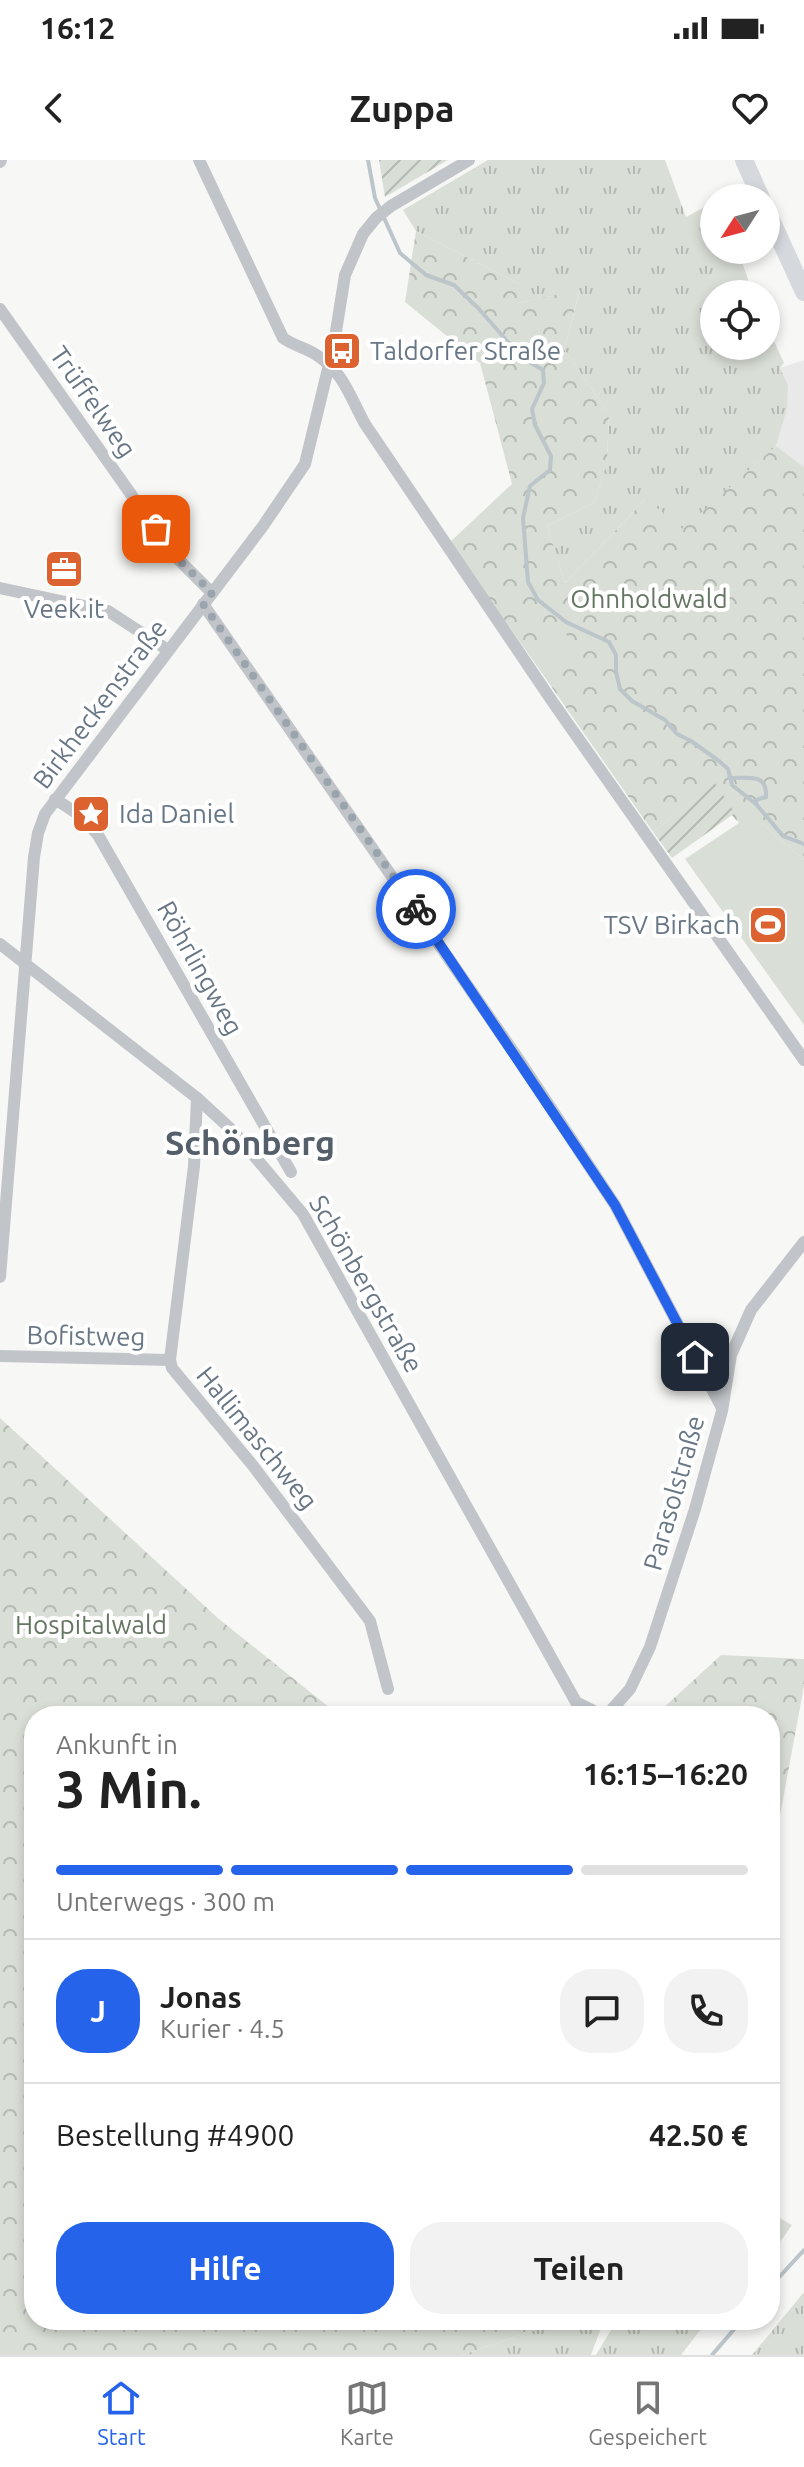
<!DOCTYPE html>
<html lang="de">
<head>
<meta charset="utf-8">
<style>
	body { margin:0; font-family:Ubuntu,sans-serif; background:#f2f2f2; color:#222; height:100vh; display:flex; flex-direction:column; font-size:30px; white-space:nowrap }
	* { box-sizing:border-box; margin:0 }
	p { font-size:26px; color:#767676 }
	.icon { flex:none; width:44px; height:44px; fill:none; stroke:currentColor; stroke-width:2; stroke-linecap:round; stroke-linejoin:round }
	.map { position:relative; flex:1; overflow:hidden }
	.details { position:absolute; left:24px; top:1546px; width:756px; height:624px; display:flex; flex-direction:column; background:#fff; border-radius:32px; box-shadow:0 4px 12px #0003 }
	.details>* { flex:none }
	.needle { width:52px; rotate:234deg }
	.buttons { position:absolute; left:700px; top:24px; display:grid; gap:16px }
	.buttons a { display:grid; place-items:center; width:80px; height:80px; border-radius:50%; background:#fff; box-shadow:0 4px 12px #0003; font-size:40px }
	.pin { position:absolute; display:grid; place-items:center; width:68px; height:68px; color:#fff; margin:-34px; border-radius:16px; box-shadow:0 4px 12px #0006 }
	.courier { position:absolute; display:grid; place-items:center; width:80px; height:80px; margin:-40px; border:6px solid #2563eb; border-radius:50%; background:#fff; color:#222; box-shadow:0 2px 10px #0007 }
	.overview em { font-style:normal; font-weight:700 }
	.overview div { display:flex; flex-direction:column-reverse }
	.overview { display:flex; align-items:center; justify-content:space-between; height:136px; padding:0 32px }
	h1 { font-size:52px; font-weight:700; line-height:60px }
	.bar { display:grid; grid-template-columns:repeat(4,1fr); gap:12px 8px; align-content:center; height:96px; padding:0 32px }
	.bar i { height:10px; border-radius:6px; background:#e0e0e0 }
	.bar .current { background:#2563eb }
	.bar p { grid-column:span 4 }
	.line { display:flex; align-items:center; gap:20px; padding:0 32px; border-top:2px solid #e0e0e0 }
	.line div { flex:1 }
	.round { display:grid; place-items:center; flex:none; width:84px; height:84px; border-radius:32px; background:#f2f2f2 }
	.action { display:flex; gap:16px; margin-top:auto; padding:16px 32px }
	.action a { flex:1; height:92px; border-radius:32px; background:#2563eb; color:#fff; font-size:32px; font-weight:700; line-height:92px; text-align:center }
	.action a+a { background:#f2f2f2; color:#222 }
	.status { display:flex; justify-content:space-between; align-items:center; height:56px; padding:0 40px; background:#fff; direction:ltr }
	.status svg { height:22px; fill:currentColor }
	header { display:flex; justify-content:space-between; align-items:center; height:104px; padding:0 32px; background:#fff; font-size:36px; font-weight:700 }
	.tabs { display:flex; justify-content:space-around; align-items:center; height:112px; border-top:2px solid #e0e0e0; background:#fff; font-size:22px; color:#767676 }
	.tabs a { display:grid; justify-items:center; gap:4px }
	.tabs .current { color:#2563eb }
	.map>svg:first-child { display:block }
	.built { fill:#e8e9e8 }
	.grass { fill:url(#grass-tufts) }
	.forest { fill:url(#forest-crowns) }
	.garden { fill:url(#garden-furrows) }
	.pitch { fill:#d9ded6 }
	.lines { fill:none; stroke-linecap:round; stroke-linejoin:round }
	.stream { stroke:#bbc5ca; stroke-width:4 }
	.street { stroke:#c1c4c8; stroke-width:12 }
	.secondary { stroke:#d5d9dd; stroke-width:18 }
	.done { stroke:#9aa4ac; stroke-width:8; stroke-dasharray:0 14.4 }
	.route { stroke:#2563eb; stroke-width:10 }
	.labels { text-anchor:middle; stroke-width:8; stroke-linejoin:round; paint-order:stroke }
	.poi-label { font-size:26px; fill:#687685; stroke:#fff; text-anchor:start }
	.street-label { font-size:26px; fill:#687685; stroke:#fff }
	.park-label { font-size:26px; fill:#657762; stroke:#fff }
	.district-label { font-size:34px; font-weight:bold; fill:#555f6a; stroke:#fff }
</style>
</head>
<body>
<div class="status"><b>16:12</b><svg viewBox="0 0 49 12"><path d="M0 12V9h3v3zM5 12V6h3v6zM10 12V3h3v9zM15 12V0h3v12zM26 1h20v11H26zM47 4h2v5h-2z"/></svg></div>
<header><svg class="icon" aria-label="back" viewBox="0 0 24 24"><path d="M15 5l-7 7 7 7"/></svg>Zuppa<svg class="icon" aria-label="heart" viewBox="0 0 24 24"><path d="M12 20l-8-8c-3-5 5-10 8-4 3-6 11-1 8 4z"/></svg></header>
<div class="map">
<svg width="804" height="2195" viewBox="0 0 804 2195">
	<defs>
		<pattern id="grass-tufts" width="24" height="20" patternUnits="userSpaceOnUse" patternTransform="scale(2)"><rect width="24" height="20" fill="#d9ded6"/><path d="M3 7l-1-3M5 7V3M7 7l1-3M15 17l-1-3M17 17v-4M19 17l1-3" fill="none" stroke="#b4b9b3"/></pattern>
		<pattern id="forest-crowns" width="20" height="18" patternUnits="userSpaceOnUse" patternTransform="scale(2)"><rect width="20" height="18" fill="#d9ded6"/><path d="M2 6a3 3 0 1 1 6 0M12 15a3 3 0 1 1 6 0" fill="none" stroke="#b4b9b3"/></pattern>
		<pattern id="garden-furrows" width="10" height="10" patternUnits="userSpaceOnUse" patternTransform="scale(2)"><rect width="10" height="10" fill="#d9ded6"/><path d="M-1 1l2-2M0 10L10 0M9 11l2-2" fill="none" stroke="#b4b9b3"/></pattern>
	</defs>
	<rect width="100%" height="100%" fill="#f7f8f5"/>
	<path class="built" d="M804,200v107l-28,-21 11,-37 -7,-41z"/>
	<g class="grass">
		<path d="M488,0h177l21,57 28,-15v48h24l15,44h-39v52h52v-22l18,39 -4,5 8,18 -1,23 -11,37 -93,84 -38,-30 -80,83 -18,-57 48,-24 12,-41 2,-47 -45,-65 16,-58 -63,12 2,-19 -103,-53 -13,-21z"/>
		<path d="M770,2053l22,12 -22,31z"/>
		<path d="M804,2132v63h-52z"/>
		<path d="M565,2160h39l-13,35h-129z"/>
		<path d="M617,2160h91l-27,35h-85z"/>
	</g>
	<g class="forest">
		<path d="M416,71l103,53 -1,19 62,-13 -16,59 45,65 -2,48 -12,40 -48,24 18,57 81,-84 37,30 93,-83 28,21v393l-43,-37h-22l-15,-16 -25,-11 -46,36 -203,-290 62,-58 -32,-121 -75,-61z"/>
		<path d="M0,1258l219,201 121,97h-306v604h531l-103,35h-462z"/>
		<path d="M721,1495l83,4v27l-34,184v-154h-147l37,-5z"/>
	</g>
	<g class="garden">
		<path d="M379,0h69l-63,37z"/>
		<path d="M715,623l20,30 -63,45 -19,-26z"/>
	</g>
	<g class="pitch">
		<path d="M566,474l12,18 -32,22 -12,-18z"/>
		<path d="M739,663h22l43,37v165l-119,-166z"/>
	</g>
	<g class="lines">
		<g class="stream">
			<path d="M368,0l7,38 25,55 26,22 28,10 25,24 42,48 22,13 1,13 -12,26 3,16 16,31 -1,14 -20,16 -7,32 5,64 10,18 28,22 43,20 7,13v17l4,17 12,12 33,19 12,14 14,7 28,20 9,8 4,16 24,19 27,32 21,8"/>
			<path d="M729,618c15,1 39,-7 37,19l-10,3v4"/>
			<path d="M770,2127l34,-37"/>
			<path d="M712,2195l30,-35"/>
		</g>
		<g class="street">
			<path d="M199,0l84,178c11,8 24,10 35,18 26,17 32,41 47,68l187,277 252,359"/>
			<path d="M0,2l1,-2"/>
			<path d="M0,149l174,246 38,38"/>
			<path d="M0,428l108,23 60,39"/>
			<path d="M203,444l314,453 98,148 107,203"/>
			<path d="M55,639l26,17 17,19 193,337"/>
			<path d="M0,784l197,154 37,34 69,82 273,488 28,14"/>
			<path d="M197,938l-3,68 -24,194 2,8 82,99 116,154 18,68"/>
			<path d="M0,1117l34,-420 4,-24 7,-19 218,-288 42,-62 29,-120 11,-69 18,-41 13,-16 15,-12 78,-46"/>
			<path d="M0,1196l170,4"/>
			<path d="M606,1556l24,-27 20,-42 45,-138 27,-98 9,-56 20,-45 53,-68"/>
		</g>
		<g class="secondary">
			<path d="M744,0l17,38"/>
			<path d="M766,49l38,83"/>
		</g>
	</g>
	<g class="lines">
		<path class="done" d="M156,369l18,26 38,38 -9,11 213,305"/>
		<path class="route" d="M416,749l199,296 80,152"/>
	</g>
	<defs>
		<g id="bus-square" transform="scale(2)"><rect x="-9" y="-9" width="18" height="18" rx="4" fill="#dc6330" stroke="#fff"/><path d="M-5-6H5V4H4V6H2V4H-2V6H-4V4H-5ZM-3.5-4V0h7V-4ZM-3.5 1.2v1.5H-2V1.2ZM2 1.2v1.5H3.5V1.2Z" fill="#fff"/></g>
		<g id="office-square" transform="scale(2)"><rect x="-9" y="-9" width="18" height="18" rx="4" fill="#dc6330" stroke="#fff"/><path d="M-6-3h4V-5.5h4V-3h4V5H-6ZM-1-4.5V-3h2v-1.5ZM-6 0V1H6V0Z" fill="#fff"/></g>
		<g id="sight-square" transform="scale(2)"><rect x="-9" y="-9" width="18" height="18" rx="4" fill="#dc6330" stroke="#fff"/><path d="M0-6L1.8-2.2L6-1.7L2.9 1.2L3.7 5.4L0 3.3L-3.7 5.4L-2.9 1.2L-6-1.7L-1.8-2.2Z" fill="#fff"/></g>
		<g id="stadium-square" transform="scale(2)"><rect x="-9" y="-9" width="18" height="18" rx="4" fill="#dc6330" stroke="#fff"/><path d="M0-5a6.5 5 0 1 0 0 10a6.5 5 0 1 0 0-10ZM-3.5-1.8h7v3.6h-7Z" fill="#fff"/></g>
	</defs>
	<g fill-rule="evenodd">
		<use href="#bus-square" x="342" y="191"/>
		<use href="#office-square" x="64" y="409"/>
		<use href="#sight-square" x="91" y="654"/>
		<use href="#stadium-square" x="768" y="765"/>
	</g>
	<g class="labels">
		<g class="poi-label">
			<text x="370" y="200">Taldorfer Straße</text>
			<text x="64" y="458" text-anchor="middle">Veek.it</text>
			<text x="119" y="663">Ida Daniel</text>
			<text x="740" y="774" text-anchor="end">TSV Birkach</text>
		</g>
		<g class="street-label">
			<text transform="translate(93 242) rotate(55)" y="9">Trüffelweg</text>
			<text transform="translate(100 544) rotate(-53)" y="9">Birkheckenstraße</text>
			<text transform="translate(200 808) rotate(61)" y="9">Röhrlingweg</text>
			<text transform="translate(366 1124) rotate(60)" y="9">Schönbergstraße</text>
			<text transform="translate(86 1176) rotate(1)" y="9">Bofistweg</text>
			<text transform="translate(257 1278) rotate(51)" y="9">Hallimaschweg</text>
			<text transform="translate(674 1333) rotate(-74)" y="9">Parasolstraße</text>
		</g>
		<g class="park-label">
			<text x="649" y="448">Ohnholdwald</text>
			<text x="91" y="1474">Hospitalwald</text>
		</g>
		<g class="district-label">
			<text x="250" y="995">Schönberg</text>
		</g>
	</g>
</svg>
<div class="buttons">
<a><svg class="needle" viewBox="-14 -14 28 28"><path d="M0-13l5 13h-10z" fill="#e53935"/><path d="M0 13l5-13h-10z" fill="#767676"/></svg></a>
<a><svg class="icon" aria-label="locate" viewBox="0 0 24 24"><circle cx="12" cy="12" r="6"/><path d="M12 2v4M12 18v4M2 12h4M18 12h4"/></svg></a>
</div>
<div class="pin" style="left:156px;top:369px;background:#ea580c"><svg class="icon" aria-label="bag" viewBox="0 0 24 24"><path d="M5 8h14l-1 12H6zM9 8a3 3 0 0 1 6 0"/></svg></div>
<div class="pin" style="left:695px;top:1197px;background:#1f2937"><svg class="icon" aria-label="home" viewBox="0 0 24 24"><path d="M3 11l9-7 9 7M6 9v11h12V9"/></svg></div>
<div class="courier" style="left:416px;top:749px"><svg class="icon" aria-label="bike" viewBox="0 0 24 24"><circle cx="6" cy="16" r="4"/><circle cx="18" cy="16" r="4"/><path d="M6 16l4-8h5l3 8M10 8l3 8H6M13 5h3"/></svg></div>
<section class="details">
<div class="overview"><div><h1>3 Min.</h1><p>Ankunft in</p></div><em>16:15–16:20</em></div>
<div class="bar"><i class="current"></i><i class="current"></i><i class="current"></i><i></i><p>Unterwegs · 300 m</p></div>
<div class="line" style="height:144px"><b class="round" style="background:#2563eb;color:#fff">J</b><div><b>Jonas</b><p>Kurier · 4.5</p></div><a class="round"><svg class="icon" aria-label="chat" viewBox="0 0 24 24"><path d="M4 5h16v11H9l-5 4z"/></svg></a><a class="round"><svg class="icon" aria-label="phone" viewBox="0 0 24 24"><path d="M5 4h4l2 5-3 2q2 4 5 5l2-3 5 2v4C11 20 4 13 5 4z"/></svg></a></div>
<div class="line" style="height:104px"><div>Bestellung #4900</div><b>42.50 €</b></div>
<div class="action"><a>Hilfe</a><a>Teilen</a></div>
</section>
</div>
<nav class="tabs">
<a class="current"><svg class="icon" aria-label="home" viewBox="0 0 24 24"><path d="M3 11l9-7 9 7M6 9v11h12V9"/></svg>Start</a>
<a><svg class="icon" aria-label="map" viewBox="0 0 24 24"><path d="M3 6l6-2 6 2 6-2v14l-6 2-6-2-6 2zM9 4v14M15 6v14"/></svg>Karte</a>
<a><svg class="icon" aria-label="saved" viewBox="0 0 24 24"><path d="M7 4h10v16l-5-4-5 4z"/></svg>Gespeichert</a>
</nav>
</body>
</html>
